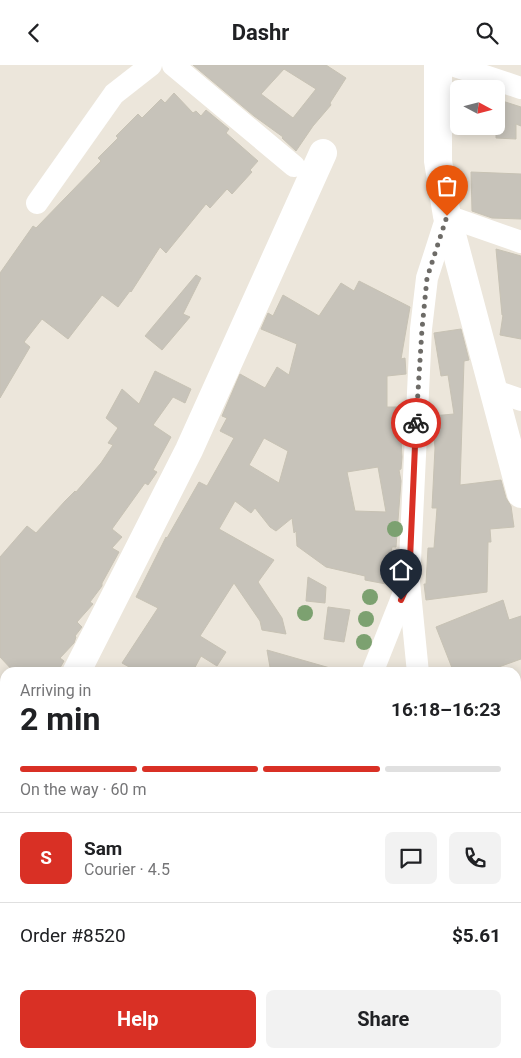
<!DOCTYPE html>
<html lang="en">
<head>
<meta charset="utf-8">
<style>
	body { margin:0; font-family:Roboto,sans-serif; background:#f2f2f2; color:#202124; height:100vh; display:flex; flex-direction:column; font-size:19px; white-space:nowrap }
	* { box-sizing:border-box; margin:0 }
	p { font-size:16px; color:#757577 }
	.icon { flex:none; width:28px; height:28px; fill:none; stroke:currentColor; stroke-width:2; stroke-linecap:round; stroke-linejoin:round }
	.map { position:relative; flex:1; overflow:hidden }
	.details { position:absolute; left:0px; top:602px; width:521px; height:391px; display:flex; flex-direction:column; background:#fff; border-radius:15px 15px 0 0; box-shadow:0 2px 12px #0003 }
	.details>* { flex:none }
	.needle { width:32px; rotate:97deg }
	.controls { position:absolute; left:450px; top:15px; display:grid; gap:10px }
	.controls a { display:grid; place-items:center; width:55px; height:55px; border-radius:8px; background:#fff; box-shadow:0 2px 12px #0003; font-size:25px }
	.pin { position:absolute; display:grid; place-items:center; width:42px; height:42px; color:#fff; margin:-51px -21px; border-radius:50% 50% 50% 0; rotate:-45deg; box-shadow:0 0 5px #0007 }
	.pin .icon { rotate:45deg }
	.courier { position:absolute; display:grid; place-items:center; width:50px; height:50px; margin:-25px; border:4px solid #d93025; border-radius:50%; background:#fff; color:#222; box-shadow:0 1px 6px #0007 }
	.overview em { font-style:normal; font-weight:700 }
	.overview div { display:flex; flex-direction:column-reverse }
	.overview { display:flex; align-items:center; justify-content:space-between; height:85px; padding:0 20px }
	h1 { font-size:32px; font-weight:700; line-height:38px }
	.bar { display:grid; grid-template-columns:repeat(4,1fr); gap:8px 5px; align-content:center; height:60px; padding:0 20px }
	.bar i { height:6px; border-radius:4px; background:#e0e0e0 }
	.bar .current { background:#d93025 }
	.bar p { grid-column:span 4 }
	.line { display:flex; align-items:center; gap:12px; padding:0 20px; border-top:1px solid #e0e0e0 }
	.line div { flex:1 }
	.round { display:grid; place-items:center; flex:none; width:52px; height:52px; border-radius:8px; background:#f2f2f2 }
	.primary-button { display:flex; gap:10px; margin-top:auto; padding:10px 20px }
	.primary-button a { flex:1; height:58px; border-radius:8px; background:#d93025; color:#fff; font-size:20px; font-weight:700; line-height:58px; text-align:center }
	.primary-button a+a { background:#f2f2f2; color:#202124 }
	header { display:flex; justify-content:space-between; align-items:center; height:65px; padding:0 20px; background:#fff; font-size:22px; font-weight:700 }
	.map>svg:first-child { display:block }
	.building { fill:#c7c3ba; stroke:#c7c2b4; fill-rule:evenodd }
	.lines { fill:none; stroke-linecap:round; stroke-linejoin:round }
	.minor { stroke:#fff; stroke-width:22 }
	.tertiary { stroke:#fff; stroke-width:28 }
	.secondary { stroke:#fff; stroke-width:28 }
	.tree { fill:#7ca170 }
	.done { stroke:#6d6b67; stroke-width:5; stroke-dasharray:0 9 }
	.route { stroke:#d93025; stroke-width:6 }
</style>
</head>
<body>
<header><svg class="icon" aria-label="back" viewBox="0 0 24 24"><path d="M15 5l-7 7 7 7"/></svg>Dashr<svg class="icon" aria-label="search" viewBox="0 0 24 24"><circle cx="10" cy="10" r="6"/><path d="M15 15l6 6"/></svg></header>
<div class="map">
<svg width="521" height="993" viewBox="0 0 521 993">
	<rect width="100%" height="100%" fill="#ece6db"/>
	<g class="building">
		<path d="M193,0h133l20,13 -16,25 1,2 -18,21 -17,25 -14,-13 1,-1 -29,-21zM284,4l32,20 -23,29 -32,-24z"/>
		<path d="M174,28l19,20 3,-2 5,5 5,-6 23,19 -3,4 32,28 -8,9 2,2 -20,22 -5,-5 -17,19 -4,-4 -40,49 -6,-6 -29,45 -1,-1 -12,16 -16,-12 -34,44 -26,-20 -18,23 6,5 -30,51v-125l33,-47 3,2 65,-67 -3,-3 20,-20 -2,-2 22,-22 4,4 19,-19 4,4z"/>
		<path d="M496,34l25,8v19l-5,-2v15l-20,-1z"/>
		<path d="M471,107l50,2v45l-29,-1 -20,-7z"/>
		<path d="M496,184l25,7v83l-21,-4 3,-20h-1z"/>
		<path d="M196,210l5,3 -18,36 7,3 -28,33 -17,-14z"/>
		<path d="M359,216l51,26 -9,52 4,-1 1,16 -19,2v31h12l3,50 -1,12 -2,1 2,11 -5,66h-4l-6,37 -21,-4v-4l-39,-9 -29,-21 -1,-15 -2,2 -2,-15 -16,13 -6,-4 -15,-19 -4,5 -16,-12 -16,28 55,31 -16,22 24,36 4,16 -24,-4 -2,-9 -26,-38 -34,53 26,16 -9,14 -16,-10 -9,17h-52l-18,-10 36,-55 -22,-11 30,-60 1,1 32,-56 8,4 27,-48 -14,-7 7,-13 -5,-2 18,-42 25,14 12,-21 12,8 8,-31 -36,-15 7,-16 5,3 10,-21 36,21 22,-33 13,8zM264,373l24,13 -9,32 -30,-18zM378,402l8,45 -31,-1 -8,-39z"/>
		<path d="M461,264l8,31 -5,1 -4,124 41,-5 5,18 5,8 3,21 -24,2 1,13h-3l-1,50 -61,8 -2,-16h2l2,-36h6l3,-40h-5l3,-60 -3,-32 22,-2 -6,-39 -7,1 -7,-43z"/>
		<path d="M155,306l36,18 -6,14 -12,-6 -20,28 18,12 -18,33 4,2 -9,13 -3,-2 -33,46 10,8 -10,11 7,4 -17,31v3l-12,16 3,2 -16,18 5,5 -7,9 1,1 -2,6 -14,15 4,3 -7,12h-42l-15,-16v-100l27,-31 9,7 29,-32 10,-10 1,1 25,-29 12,-18 -5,-2 10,-15 -12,-10 16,-29 17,15z"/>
		<path d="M308,512l18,10 -1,16 -19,-2z"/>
		<path d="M503,535l6,20 12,-4v43l-39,14h-28l-18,-46z"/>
		<path d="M328,542l22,3 -6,32 -20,-3z"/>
		<path d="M267,585l63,18 -1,5h-58z"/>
	</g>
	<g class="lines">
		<g class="minor">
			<path d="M173,0l121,101"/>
			<path d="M452,0l69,23"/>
			<path d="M37,138l77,-109 37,-29"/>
			<path d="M493,325l28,10"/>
			<path d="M372,608l35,-88"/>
			<path d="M418,608l-9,-91 12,-253 6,-51 20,-62 74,26"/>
			<path d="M493,989l5,4"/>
			<path d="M96,993l3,-4"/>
		</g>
		<g class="tertiary">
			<path d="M438,0v96l9,55 74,278"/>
			<path d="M76,608l113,-223 134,-297"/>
			<path d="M0,777l5,-12"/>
		</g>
		<g class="secondary">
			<path d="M0,879l5,4"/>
			<path d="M136,989l6,4"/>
		</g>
	</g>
	<g class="tree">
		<circle cx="395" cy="464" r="8"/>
		<circle cx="370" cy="532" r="8"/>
		<circle cx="305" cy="548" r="8"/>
		<circle cx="366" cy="554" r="8"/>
		<circle cx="364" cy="577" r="8"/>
	</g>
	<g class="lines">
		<path class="done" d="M416,358l6,-94 5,-51 20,-62"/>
		<path class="route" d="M401,535l8,-18 7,-159"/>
	</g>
</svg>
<div class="controls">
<a><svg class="needle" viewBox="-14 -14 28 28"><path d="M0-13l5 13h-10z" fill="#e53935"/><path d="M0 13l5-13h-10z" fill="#757577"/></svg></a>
</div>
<div class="pin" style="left:447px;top:151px;background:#ea580c"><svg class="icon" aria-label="bag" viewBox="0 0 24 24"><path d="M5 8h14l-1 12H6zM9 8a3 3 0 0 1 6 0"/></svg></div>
<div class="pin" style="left:401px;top:535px;background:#1f2937"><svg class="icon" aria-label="home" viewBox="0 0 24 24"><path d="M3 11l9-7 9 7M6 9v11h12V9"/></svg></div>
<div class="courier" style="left:416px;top:358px"><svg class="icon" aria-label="bike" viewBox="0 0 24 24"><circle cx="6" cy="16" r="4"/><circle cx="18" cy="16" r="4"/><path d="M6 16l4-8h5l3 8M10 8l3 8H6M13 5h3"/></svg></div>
<section class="details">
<div class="overview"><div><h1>2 min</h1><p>Arriving in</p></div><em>16:18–16:23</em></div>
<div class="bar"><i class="current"></i><i class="current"></i><i class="current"></i><i></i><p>On the way · 60 m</p></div>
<div class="line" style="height:90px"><b class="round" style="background:#d93025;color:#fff">S</b><div><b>Sam</b><p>Courier · 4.5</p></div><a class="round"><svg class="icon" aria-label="chat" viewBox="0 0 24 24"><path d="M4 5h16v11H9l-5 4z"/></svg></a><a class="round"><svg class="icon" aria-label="phone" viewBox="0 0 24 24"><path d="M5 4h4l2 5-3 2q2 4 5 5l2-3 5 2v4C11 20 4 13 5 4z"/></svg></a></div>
<div class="line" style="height:65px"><div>Order #8520</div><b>$5.61</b></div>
<div class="primary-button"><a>Help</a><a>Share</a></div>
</section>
</div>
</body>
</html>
